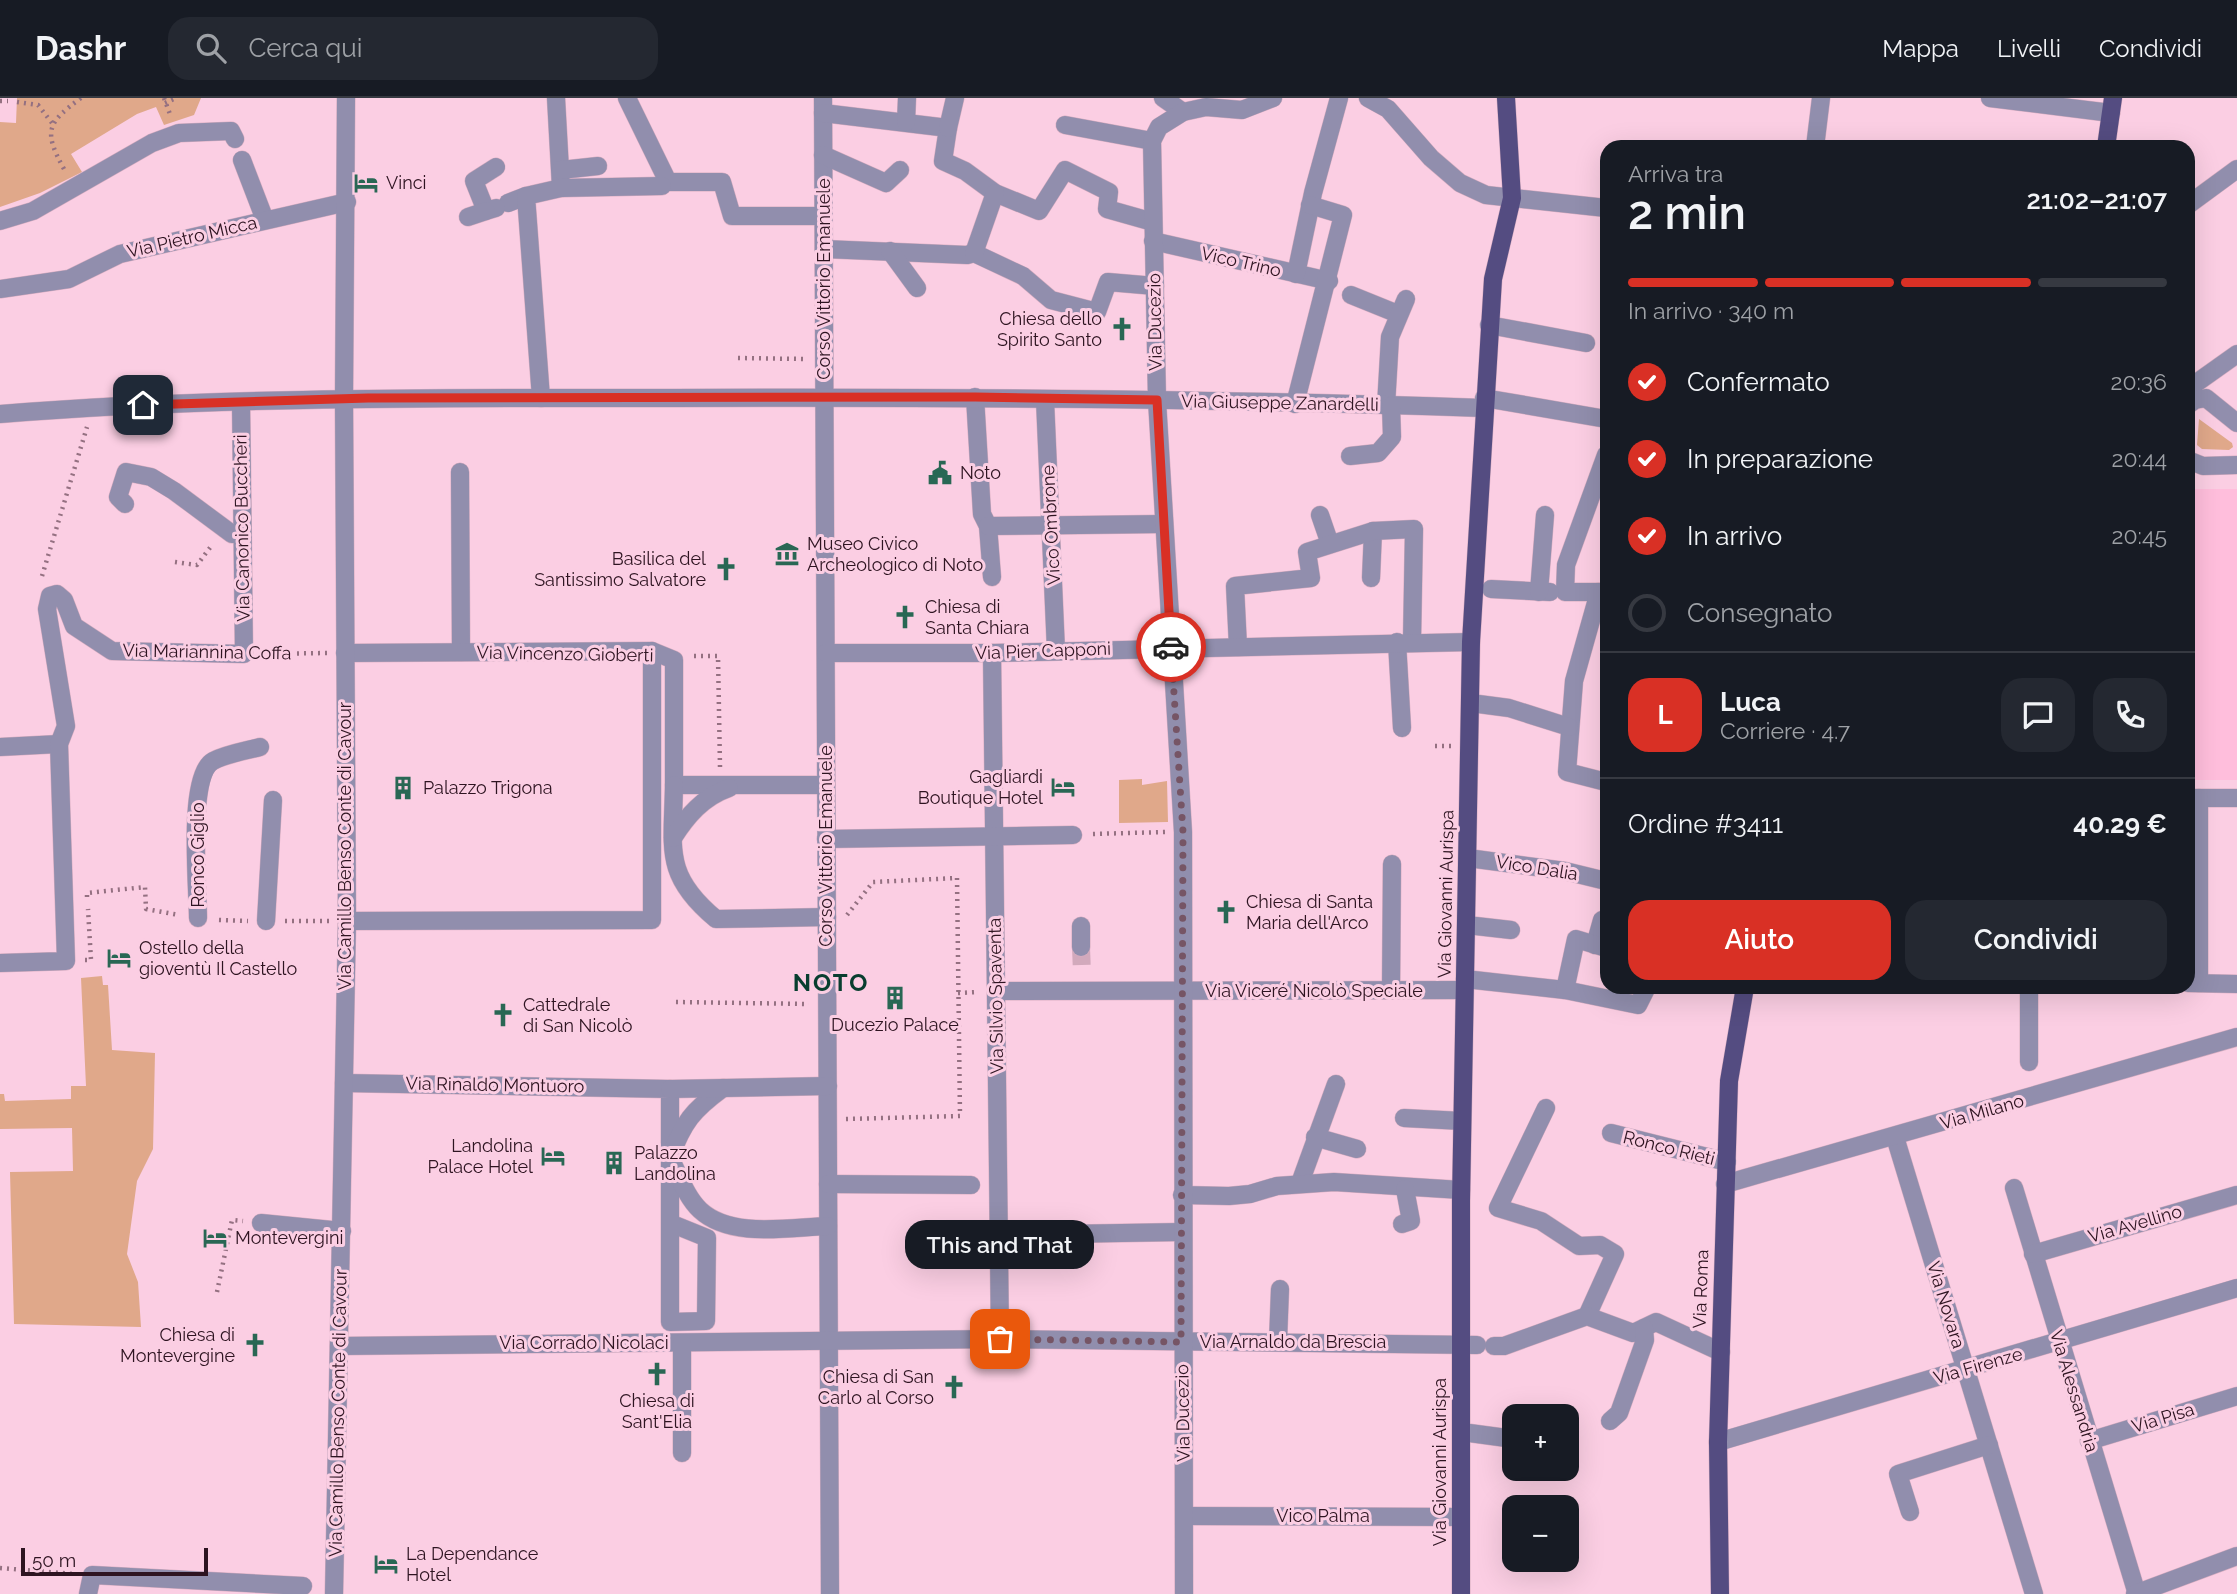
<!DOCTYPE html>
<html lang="it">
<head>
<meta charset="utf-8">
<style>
	body { margin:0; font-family:Raleway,sans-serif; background:#242831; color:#f1f3f6; height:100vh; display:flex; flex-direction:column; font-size:26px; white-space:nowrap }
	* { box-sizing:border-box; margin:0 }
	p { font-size:23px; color:#9ea1a6 }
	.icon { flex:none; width:38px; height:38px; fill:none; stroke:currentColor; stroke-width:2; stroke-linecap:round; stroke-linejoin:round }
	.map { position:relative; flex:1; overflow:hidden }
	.details { position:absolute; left:1600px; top:42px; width:595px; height:854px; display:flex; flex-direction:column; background:#171b24; border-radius:21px; box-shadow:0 7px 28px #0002 }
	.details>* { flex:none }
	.controls { position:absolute; left:1502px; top:1306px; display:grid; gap:14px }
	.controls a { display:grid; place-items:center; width:77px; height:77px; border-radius:14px; background:#171b24; box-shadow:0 7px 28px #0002; font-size:35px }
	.scale { position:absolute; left:21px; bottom:18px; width:187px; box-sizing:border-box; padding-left:7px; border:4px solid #2e1421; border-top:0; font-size:19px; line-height:24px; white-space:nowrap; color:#2e1421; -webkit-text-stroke:5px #fbcee3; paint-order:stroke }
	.pin { position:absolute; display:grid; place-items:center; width:60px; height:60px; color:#fff; margin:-30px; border-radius:14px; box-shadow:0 4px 10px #0006 }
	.courier { position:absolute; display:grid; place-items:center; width:70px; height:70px; margin:-35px; border:5px solid #d93025; border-radius:50%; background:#fff; color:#222; box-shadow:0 2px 9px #0007 }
	.bubble { position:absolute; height:49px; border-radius:21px; background:#171b24; box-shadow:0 7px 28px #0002; font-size:23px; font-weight:600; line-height:49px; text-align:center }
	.head em { font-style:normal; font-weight:600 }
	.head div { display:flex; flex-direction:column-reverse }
	.head { display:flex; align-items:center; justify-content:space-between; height:119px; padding:0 28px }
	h1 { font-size:46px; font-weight:600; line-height:52px }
	.bar { display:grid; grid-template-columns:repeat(4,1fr); gap:10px 7px; align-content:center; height:84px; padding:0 28px }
	.bar i { height:9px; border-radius:5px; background:#363941 }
	.bar .on { background:#d93025 }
	.bar p { grid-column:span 4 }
	.line { display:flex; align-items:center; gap:18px; padding:0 28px; border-top:2px solid #363941 }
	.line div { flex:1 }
	.round { display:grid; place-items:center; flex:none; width:74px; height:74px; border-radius:21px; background:#242831 }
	ol { padding:0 28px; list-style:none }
	li { display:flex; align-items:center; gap:21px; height:77px }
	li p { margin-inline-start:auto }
	li .icon { padding:7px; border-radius:50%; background:#d93025; color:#fff; stroke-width:4 }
	li:last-child { color:#9ea1a6 }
	li i { width:38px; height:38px; border:4px solid #363941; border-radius:50% }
	.cta { display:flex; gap:14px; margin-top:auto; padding:14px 28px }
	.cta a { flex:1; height:80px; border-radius:21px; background:#d93025; color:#fff; font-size:28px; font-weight:600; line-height:80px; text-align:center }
	.cta a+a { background:#242831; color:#f1f3f6 }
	header { display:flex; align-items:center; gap:42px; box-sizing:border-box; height:98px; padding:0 35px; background:#171b24; border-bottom:2px solid #363941 }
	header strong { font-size:33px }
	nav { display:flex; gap:38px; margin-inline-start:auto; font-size:24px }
	.search { width:490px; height:63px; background:#242831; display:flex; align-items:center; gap:18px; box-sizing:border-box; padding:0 24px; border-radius:21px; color:#9ea1a6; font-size:26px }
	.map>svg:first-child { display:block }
	.built { fill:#ffbedc }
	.green { fill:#e0a88a }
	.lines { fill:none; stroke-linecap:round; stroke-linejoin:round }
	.minor-tunnel { stroke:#d2a9bc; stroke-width:18; stroke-dasharray:18 9; stroke-linecap:butt }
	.minor-casing { stroke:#d6adc0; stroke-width:19 }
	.major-casing { stroke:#d6adc0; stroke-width:19 }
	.path { stroke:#947081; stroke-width:4.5; stroke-dasharray:2 5; stroke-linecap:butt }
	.minor { stroke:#918ead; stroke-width:18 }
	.major { stroke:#544c81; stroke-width:18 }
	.done { stroke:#765565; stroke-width:7; stroke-dasharray:0 12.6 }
	.route { stroke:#d93025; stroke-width:9 }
	.labels { text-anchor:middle; stroke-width:6; stroke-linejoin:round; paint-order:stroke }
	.poi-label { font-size:18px; fill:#2e1421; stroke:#fbcee3; text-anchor:start }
	.street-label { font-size:18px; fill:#2e1421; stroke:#fbcee3 }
	.district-label { font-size:24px; font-weight:bold; letter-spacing:2px; fill:#083e2f; stroke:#fbcee3 }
</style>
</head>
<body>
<header>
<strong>Dashr</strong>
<div class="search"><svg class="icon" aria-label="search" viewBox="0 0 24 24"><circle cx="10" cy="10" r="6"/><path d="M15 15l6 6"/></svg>Cerca qui</div>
<nav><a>Mappa</a><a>Livelli</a><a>Condividi</a></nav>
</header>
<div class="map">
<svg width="2237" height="1496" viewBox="0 0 2237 1496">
	<rect width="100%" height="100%" fill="#fbcee3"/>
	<rect class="built" x="2188" y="391" width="49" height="291"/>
	<g class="green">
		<path d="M17,0h184l-7,17 -30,10 -8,-18 -19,7 -66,40 11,18 -42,21 -40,14v-85l16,1z"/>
		<path d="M2199,321l33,24 1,4 -4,3 -27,-1 -5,-4z"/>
		<path d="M1142,681v6l25,-4 1,41 -49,1v-43z"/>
		<path d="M102,878l1,9h5l4,65 43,3 -2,96 -16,32 -10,73 11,28 3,45 -127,-3 -4,-152 63,-1 -1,-43 -72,1v-35h4l1,7 66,-2v-13h15l-5,-108z"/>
	</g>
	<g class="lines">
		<path class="minor-tunnel" d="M1081,849l1,26"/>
		<g class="minor-casing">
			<g id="minor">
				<path d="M556,0l5,90"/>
				<path d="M627,0l41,84h54l10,34h91"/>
				<path d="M823,0l7,1496"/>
				<path d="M1163,0l20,14"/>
				<path d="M1368,0l20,11 43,49 29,25 26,12 120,13"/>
				<path d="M1990,0l121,15"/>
				<path d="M823,15l125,15 -5,33 22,10 30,22 44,18 26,-41 44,22 -2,17 46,13"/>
				<path d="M906,24l1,-24"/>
				<path d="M1065,27l87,16"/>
				<path d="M948,30l7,-30"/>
				<path d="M1815,49l6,-49"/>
				<path d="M823,57l63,28 14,-13"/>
				<path d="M242,62l23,60"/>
				<path d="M561,72l37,-4"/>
				<path d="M508,105l18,-7"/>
				<path d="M2188,107l49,-36"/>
				<path d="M496,110l-10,3 -12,-30 22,-14"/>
				<path d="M468,119l18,-6"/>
				<path d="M0,123l33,-10 119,-68 27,-10 52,-2 4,8"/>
				<path d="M1153,143l176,40"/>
				<path d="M824,151l143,6 7,-2 49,23 28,24 46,12 11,-30 47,4"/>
				<path d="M890,153l27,37"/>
				<path d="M974,155l21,-60"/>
				<path d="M1296,176l17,-81 26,-95"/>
				<path d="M0,191l69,-10 51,-25 227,-52"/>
				<path d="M1351,197l47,19"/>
				<path d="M1489,227l97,18"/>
				<path d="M975,299l7,117 6,12 4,51"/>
				<path d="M541,300l-15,-202 35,-8 101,-2"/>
				<path d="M1484,300l122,21"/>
				<path d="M1045,302l11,251"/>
				<path d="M1295,306l48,-189 -33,-10"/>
				<path d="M2188,306l4,-18 45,-32"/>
				<path d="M2188,307l7,-5 11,-2 31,25"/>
				<path d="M1386,308l4,-69 16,-38"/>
				<path d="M0,316c213,-17 427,-16 641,-16 281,-1 562,0 842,10"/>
				<path d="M1606,357l-40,110 -1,27h41"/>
				<path d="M1350,358l28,-3 14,-16 -1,-31"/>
				<path d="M2188,362l15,6 34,-1"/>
				<path d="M460,374l1,180"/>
				<path d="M125,406l-7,-7 8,-25 25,5 23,14 58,43"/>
				<path d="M1320,417l10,29"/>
				<path d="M988,428l176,-2"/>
				<path d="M1371,480l2,-47"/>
				<path d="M1491,491l59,3"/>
				<path d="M1539,494l6,-77"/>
				<path d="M1599,494l-25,89 -7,91 39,10"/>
				<path d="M1397,544l5,86"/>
				<path d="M1238,549l-3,-61 76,-8 -4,-26 66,-21 41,-2 -2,112"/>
				<path d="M345,555l307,-2 22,9v125h152"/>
				<path d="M826,555h166l479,-11"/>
				<path d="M992,555l8,686"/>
				<path d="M1471,605l38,5 60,19"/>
				<path d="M0,649l59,-3"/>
				<path d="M674,687c-1,64 -11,90 42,134l111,-2"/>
				<path d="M2188,700h49"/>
				<path d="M673,740c14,-22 30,-41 56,-50"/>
				<path d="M826,741l247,-4"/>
				<path d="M1468,760l97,13 41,10"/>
				<path d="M198,820c0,-30 -11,-143 15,-157 13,-7 32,-10 47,-14"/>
				<path d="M266,823l7,-121"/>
				<path d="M347,823l305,-1v-269"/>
				<path d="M1467,827l44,5"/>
				<path d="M1081,828v21"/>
				<path d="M1595,847l7,-25"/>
				<path d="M0,865l66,-2 -7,-217 7,-18 -19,-117 3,-13 7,-2 7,6 10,26 38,25 132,3 -3,-252"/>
				<path d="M1465,881l100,11 73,15 9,-18"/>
				<path d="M2188,885l49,1"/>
				<path d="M2199,885v-185"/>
				<path d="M1391,892l1,-126"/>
				<path d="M1565,892l11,-51 30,9"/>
				<path d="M996,893l468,-1"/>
				<path d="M2029,964v-75"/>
				<path d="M344,985l326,6v233l36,-1 1,-83 -37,-15"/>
				<path d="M723,990c-30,22 -40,34 -53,70 9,17 16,39 30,52 31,29 90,17 128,16"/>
				<path d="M670,991l158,-3"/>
				<path d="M1546,1010l-48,100 43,13 38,25 21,-1 15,9 -28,62"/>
				<path d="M1404,1020l58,3"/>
				<path d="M1611,1035l116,29"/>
				<path d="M1315,1039l42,12"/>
				<path d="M1895,1039l139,457"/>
				<path d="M1300,1085l36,-99"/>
				<path d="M828,1086l143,1"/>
				<path d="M1725,1086l512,-147"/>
				<path d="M2014,1090l123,406"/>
				<path d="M1182,1097l47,1 21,-2 27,-8 57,-4 127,8"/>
				<path d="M261,1125l81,8"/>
				<path d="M1402,1126l9,-3 -6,-32"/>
				<path d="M999,1137l183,-3"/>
				<path d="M2033,1156l204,-59"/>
				<path d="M1278,1243l2,-52"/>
				<path d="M339,1248l661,-7 477,6"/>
				<path d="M1494,1248h10l83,-30 46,17 23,-11 65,30"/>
				<path d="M1610,1323l9,-8 26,-73 -1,-12"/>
				<path d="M1462,1334l52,7"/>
				<path d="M2089,1343l148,-45"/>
				<path d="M1718,1344l519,-154"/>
				<path d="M682,1355v-110"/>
				<path d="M1910,1414l-12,-38 91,-29"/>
				<path d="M1185,1418l275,1"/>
				<path d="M88,1496l4,-19 211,11"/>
				<path d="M334,1496l13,-673 -3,-522 2,-301"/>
				<path d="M1184,1496l-1,-762 -26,-432 -5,-259 7,-14 24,-15 23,-5 36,3 31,-12"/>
				<path d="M2135,1496l102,-38"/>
			</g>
		</g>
		<g class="major-casing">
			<g id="major">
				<path d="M2106,49l7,-49"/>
				<path d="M1461,1496v-393l10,-559 22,-363 19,-81 -6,-100"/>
				<path d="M1720,1496l-2,-152 11,-361 16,-94"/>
			</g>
		</g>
		<g class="path">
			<path d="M164,0l7,19"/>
			<path d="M0,3h8"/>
			<path d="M17,4l21,3 14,18"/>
			<path d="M165,5l11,-5"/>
			<path d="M64,71c-21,-38 -17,-46 17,-71"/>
			<path d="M738,260l67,1"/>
			<path d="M175,464l22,3 15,-20"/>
			<path d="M42,478l45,-149"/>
			<path d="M262,556l65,-1"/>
			<path d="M694,558h24l2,111"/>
			<path d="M1435,648h16"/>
			<path d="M1093,736l72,-2"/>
			<path d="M87,799v-4l58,-6 1,22 33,6"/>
			<path d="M219,822l29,1"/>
			<path d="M285,823h44"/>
			<path d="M85,862h6l-3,-51"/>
			<path d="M958,895l20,-1"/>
			<path d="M676,904l133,2"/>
			<path d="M846,1021l114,-3 -3,-238 -84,4 -26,33"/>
			<path d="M217,1194l15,-72 11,1"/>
			<path d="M0,1470l74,6"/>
		</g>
		<use href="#minor" class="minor"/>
		<use href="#major" class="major"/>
	</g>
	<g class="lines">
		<path class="done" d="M1000,1241l181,3 2,-510 -12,-185"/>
		<path class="route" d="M143,307l225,-7 607,-1 182,3 14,247"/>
	</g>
	<defs>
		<g id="hotel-bare" transform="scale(1.89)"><path d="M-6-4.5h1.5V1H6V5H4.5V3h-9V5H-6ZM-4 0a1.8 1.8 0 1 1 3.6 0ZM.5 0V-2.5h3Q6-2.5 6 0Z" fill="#296754" stroke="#fbcee3" stroke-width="2.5" paint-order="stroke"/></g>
		<g id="church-bare" transform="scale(1.89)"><path d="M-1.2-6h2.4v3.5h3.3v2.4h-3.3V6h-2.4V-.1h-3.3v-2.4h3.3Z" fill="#296754" stroke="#fbcee3" stroke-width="2.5" paint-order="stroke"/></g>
		<g id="civic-bare" transform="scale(1.89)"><path d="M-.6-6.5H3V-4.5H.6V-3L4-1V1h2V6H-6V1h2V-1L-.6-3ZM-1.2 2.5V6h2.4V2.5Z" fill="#296754" stroke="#fbcee3" stroke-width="2.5" paint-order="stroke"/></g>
		<g id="museum-bare" transform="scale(1.89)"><path d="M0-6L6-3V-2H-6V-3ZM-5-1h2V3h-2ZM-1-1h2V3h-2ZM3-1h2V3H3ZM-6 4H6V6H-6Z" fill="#296754" stroke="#fbcee3" stroke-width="2.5" paint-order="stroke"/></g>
		<g id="building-bare" transform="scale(1.89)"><path d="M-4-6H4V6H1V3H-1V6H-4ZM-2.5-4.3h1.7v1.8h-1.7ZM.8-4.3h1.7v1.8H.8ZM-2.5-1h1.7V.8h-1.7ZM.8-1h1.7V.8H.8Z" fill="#296754" stroke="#fbcee3" stroke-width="2.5" paint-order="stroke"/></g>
	</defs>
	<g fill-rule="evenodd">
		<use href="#hotel-bare" x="366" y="85"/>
		<use href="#church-bare" x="1122" y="231"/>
		<use href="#civic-bare" x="940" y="375"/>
		<use href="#museum-bare" x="787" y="456"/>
		<use href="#church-bare" x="726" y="471"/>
		<use href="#church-bare" x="905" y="519"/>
		<use href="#hotel-bare" x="1063" y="689"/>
		<use href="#building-bare" x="403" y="690"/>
		<use href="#church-bare" x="1226" y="814"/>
		<use href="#hotel-bare" x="119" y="860"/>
		<use href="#building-bare" x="895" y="900"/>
		<use href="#church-bare" x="503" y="917"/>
		<use href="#hotel-bare" x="553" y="1058"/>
		<use href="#building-bare" x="614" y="1065"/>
		<use href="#hotel-bare" x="215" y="1140"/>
		<use href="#church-bare" x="255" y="1247"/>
		<use href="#church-bare" x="657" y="1276"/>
		<use href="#church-bare" x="954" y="1289"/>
		<use href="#hotel-bare" x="386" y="1466"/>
	</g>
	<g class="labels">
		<g class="poi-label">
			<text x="386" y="91">Vinci</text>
			<text x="1102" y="227" text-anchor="end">Chiesa dello<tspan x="1102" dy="21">Spirito Santo</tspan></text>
			<text x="960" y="381">Noto</text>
			<text x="807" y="452">Museo Civico<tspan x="807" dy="21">Archeologico di Noto</tspan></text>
			<text x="706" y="467" text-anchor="end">Basilica del<tspan x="706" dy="21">Santissimo Salvatore</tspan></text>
			<text x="925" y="515">Chiesa di<tspan x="925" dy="21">Santa Chiara</tspan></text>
			<text x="1043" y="685" text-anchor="end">Gagliardi<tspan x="1043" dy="21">Boutique Hotel</tspan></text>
			<text x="423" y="696">Palazzo Trigona</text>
			<text x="1246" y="810">Chiesa di Santa<tspan x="1246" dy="21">Maria dell'Arco</tspan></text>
			<text x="139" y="856">Ostello della<tspan x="139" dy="21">gioventù Il Castello</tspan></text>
			<text x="523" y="913">Cattedrale<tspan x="523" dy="21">di San Nicolò</tspan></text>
			<text x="895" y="933" text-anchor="middle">Ducezio Palace</text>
			<text x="533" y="1054" text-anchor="end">Landolina<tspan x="533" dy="21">Palace Hotel</tspan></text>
			<text x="634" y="1061">Palazzo<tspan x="634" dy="21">Landolina</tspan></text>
			<text x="235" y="1146">Montevergini</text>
			<text x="235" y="1243" text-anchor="end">Chiesa di<tspan x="235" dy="21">Montevergine</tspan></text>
			<text x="934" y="1285" text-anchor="end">Chiesa di San<tspan x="934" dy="21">Carlo al Corso</tspan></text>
			<text x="657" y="1309" text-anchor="middle">Chiesa di<tspan x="657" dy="21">Sant'Elia</tspan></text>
			<text x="406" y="1462">La Dependance<tspan x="406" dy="21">Hotel</tspan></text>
		</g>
		<g class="street-label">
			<text transform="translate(192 139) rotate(-13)" y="6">Via Pietro Micca</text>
			<text transform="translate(1241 164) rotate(13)" y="6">Vico Trino</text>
			<text transform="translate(824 181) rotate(-90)" y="6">Corso Vittorio Emanuele</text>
			<text transform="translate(1155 224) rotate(-91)" y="6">Via Ducezio</text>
			<text transform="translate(1280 305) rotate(1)" y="6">Via Giuseppe Zanardelli</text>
			<text transform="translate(1051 427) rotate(-93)" y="6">Vico Ombrone</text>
			<text transform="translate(242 430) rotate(-91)" y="6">Via Canonico Buccheri</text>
			<text transform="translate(1043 553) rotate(-2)" y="6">Via Pier Capponi</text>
			<text transform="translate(207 554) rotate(1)" y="6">Via Mariannina Coffa</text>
			<text transform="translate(565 556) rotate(1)" y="6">Via Vincenzo Gioberti</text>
			<text transform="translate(345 748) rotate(-90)" y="6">Via Camillo Benso Conte di Cavour</text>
			<text transform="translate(826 748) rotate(-90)" y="6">Corso Vittorio Emanuele</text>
			<text transform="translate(198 757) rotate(-90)" y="6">Ronco Giglio</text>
			<text transform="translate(1537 770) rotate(9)" y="6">Vico Dalia</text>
			<text transform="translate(1446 796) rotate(-89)" y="6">Via Giovanni Aurispa</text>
			<text x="1314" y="899">Via Viceré Nicolò Speciale</text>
			<text transform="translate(996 898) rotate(-91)" y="6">Via Silvio Spaventa</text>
			<text transform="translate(495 987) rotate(1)" y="6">Via Rinaldo Montuoro</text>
			<text transform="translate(1982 1014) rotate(-16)" y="6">Via Milano</text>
			<text transform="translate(1669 1050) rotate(14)" y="6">Ronco Rieti</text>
			<text transform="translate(2135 1126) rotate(-16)" y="6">Via Avellino</text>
			<text transform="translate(1701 1191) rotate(-88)" y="6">Via Roma</text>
			<text transform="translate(1946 1207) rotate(73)" y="6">Via Novara</text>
			<text x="1293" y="1250">Via Arnaldo da Brescia</text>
			<text x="584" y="1251">Via Corrado Nicolaci</text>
			<text transform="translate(1978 1268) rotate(-16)" y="6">Via Firenze</text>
			<text transform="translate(2074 1293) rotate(73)" y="6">Via Alessandria</text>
			<text transform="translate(338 1315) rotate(-89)" y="6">Via Camillo Benso Conte di Cavour</text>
			<text transform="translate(1183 1315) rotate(-91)" y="6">Via Ducezio</text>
			<text transform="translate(2163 1320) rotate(-17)" y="6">Via Pisa</text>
			<text transform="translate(1440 1364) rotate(-90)" y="6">Via Giovanni Aurispa</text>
			<text x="1323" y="1424">Vico Palma</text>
		</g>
		<g class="district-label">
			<text x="831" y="893">NOTO</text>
		</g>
	</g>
</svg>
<div class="controls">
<a>+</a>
<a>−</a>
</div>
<div class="scale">50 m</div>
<div class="pin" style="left:1000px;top:1241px;background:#ea580c"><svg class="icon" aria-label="bag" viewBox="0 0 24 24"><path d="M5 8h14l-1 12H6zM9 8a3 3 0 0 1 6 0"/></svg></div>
<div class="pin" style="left:143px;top:307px;background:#1f2937"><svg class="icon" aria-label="home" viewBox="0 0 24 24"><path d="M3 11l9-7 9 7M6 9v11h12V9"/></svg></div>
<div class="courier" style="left:1171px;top:549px"><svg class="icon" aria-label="car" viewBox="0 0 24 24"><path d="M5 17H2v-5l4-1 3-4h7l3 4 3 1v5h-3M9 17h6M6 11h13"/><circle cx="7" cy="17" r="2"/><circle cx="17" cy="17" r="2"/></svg></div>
<div class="bubble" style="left:905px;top:1122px;width:189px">This and That</div>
<section class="details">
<div class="head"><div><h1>2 min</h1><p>Arriva tra</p></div><em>21:02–21:07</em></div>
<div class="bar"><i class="on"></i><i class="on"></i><i class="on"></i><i></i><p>In arrivo · 340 m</p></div>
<ol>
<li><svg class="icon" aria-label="check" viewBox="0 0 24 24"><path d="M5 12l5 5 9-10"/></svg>Confermato<p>20:36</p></li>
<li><svg class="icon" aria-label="check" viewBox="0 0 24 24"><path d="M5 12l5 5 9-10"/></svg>In preparazione<p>20:44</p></li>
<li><svg class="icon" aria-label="check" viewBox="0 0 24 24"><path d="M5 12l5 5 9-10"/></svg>In arrivo<p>20:45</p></li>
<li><i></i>Consegnato</li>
</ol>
<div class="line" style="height:126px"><b class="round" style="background:#d93025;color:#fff">L</b><div><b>Luca</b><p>Corriere · 4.7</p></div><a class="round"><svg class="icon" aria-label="chat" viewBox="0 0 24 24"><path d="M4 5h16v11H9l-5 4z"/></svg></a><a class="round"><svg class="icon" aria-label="phone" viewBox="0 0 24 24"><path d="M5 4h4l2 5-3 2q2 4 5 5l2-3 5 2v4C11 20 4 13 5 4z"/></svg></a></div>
<div class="line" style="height:91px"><div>Ordine #3411</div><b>40.29 €</b></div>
<div class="cta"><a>Aiuto</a><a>Condividi</a></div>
</section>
</div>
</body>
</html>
